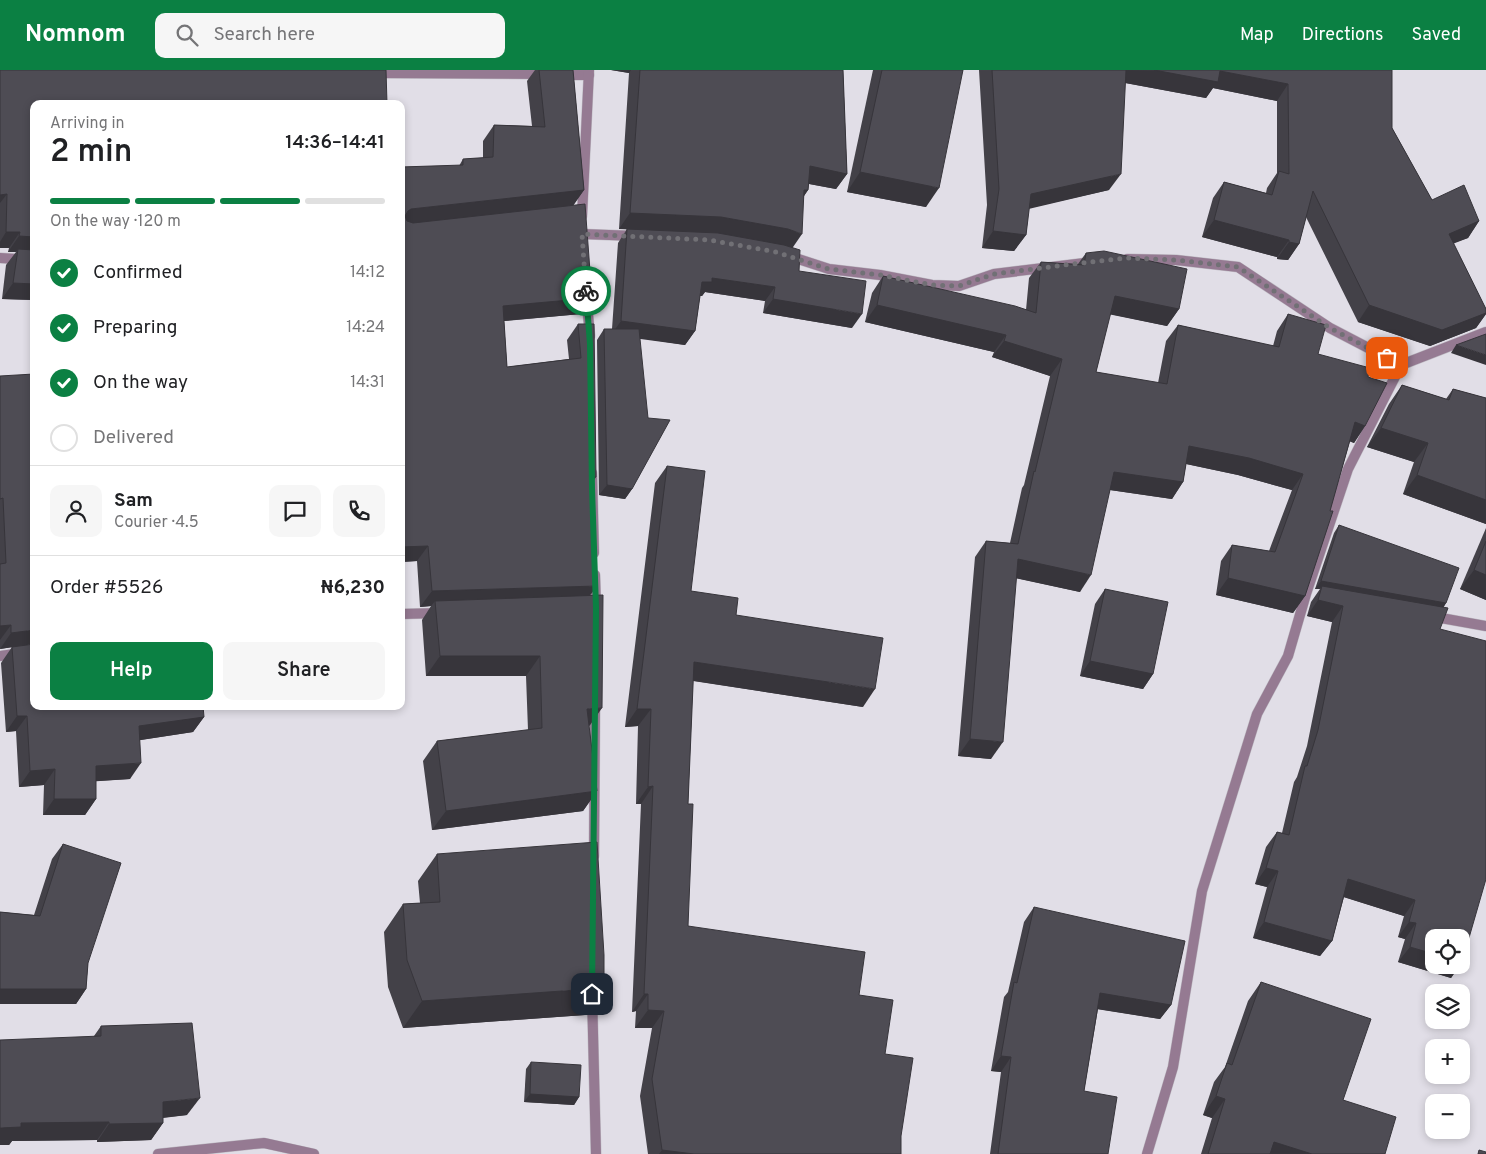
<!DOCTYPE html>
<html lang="en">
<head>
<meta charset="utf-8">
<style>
	body { margin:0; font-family:Overpass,sans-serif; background:#f6f6f6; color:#202124; height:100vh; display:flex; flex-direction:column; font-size:19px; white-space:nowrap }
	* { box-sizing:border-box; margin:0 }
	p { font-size:16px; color:#757577 }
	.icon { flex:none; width:28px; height:28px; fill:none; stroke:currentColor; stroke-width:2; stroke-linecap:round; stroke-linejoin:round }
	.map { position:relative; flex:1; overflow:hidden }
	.panel { position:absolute; left:30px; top:30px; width:375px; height:610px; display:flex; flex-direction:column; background:#fff; border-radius:10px; box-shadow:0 2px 8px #0003 }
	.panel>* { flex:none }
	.controls { position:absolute; left:1425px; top:859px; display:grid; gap:10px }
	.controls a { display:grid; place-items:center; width:45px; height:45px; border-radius:10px; background:#fff; box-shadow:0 2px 8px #0003; font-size:25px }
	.pin { position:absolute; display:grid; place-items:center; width:42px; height:42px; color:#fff; margin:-21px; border-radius:10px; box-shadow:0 2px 8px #0006 }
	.courier { position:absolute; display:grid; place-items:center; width:50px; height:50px; margin:-25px; border:4px solid #0b8043; border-radius:50%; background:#fff; color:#222; box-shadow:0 1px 6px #0007 }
	.headline em { font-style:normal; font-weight:600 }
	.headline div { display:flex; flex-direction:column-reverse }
	.headline { display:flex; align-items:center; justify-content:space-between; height:85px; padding:0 20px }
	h1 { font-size:32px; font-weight:600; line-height:38px }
	.bar { display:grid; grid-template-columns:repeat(4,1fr); gap:8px 5px; align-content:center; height:60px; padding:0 20px }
	.bar i { height:6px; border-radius:4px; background:#e0e0e0 }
	.bar .selected { background:#0b8043 }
	.bar p { grid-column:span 4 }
	.line { display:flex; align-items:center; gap:12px; padding:0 20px; border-top:1px solid #e0e0e0 }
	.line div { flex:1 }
	.round { display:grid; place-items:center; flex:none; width:52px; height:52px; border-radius:10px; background:#f6f6f6 }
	ol { padding:0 20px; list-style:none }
	li { display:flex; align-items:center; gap:15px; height:55px }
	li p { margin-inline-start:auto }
	li .icon { padding:5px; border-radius:50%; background:#0b8043; color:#fff; stroke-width:4 }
	li:last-child { color:#757577 }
	li i { width:28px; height:28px; border:2px solid #e0e0e0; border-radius:50% }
	.cta { display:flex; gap:10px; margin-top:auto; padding:10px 20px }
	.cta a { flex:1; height:58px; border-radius:10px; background:#0b8043; color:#fff; font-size:20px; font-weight:600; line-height:58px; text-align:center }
	.cta a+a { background:#f6f6f6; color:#202124 }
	header { display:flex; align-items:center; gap:30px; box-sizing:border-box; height:70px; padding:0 25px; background:#0b8043; color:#fff }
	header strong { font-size:24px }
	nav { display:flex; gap:28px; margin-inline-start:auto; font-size:18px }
	.search { width:350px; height:45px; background:#f6f6f6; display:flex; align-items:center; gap:12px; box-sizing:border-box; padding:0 18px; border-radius:10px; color:#757577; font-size:19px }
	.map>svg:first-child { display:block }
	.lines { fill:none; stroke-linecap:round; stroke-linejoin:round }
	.minor-casing { stroke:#bfbcc4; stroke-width:11 }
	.minor { stroke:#957a92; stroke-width:10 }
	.wall { fill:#434148 }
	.shaded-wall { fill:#37353b }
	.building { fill:#4e4c54; stroke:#37353b }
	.done { stroke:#717075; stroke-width:5; stroke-dasharray:0 9 }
	.route { stroke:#0b8043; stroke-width:6 }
</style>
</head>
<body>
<header>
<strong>Nomnom</strong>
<div class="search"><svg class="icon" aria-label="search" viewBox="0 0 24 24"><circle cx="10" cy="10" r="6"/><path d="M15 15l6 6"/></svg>Search here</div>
<nav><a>Map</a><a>Directions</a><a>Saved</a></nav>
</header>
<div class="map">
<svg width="1486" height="1084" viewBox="0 0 1486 1084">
	<rect width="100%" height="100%" fill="#e1dee7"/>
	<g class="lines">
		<g class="minor-casing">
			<g id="minor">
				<path d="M373,3l173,1"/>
				<path d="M560,5h29"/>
				<path d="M582,146l7,-146"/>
				<path d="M582,164l54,2"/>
				<path d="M786,185l43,14 51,6 52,10 27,1 35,-12 99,-12"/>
				<path d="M0,188l34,2"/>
				<path d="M1127,189l49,1 62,7 92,61 71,37"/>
				<path d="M586,223l4,43"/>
				<path d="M592,403l2,80"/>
				<path d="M595,505l1,33"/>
				<path d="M401,544l39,-1"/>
				<path d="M1430,546l56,10"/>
				<path d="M0,586l34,-5"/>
				<path d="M594,786l1,-151"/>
				<path d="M592,923l4,161"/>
				<path d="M158,1084l106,-11 50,11"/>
				<path d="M1147,1084l26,-87 29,-176 55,-177 31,-58 18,-62 42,-125 53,-104 85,-33"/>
			</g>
		</g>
		<use href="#minor" class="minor"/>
	</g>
	<g class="wall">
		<path d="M0,0l34,34v196l-32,-1 4,-34 10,-13h-8l1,-4h-9z"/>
		<path d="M535,0h38l11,120 -11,15 8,109 -77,7 3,46 62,-8 -2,-19 11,-16h16l-2,160 -2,3 -1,240 8,64 -14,20 -151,19 -9,-69 14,-20 91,-11 -2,-54h-100l-4,-56 9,-14 -11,1 -3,-46 -16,1v-395l58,-1 4,-7 20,-1v-17l11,-16 38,1 -5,-45z"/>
		<path d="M611,0h232l4,104 -11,15 -27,-5 -1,6 -4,6 -12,51 7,24 53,57 -89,-15 2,-12 -60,-9 -3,4h-2l-5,35 -10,14 -45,-7 -8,151 -7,10 -26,-4 -2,-155 7,-11h8l6,-86 9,-14h-8l10,-156z"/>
		<path d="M873,0h90l-37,137 -79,-15z"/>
		<path d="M979,0h413v58l40,72 47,21 -11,17 -15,5 33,66v5l-10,14 -46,18 -72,-24 -52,-105 -7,27 -11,16 -11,-1v-2l-75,-20 11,-39 11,-16 42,11 1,-5 10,-15v-72l-64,-13 -7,10 -81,-15 -16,107 -80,18 -3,27 -12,16 -32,-3 5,-43z"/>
		<path d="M1086,183l93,56 -12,17 -57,-12 -14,58 62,11 8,-42 12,-16 95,21 4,-15 11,-17 30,40 50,23 -3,49 -11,17 -4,-2 -45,155 -12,17 -77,-18 5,-34 11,-16 37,6 23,-61 -54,-15 -52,-11 -3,18 -11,17 -62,-9 -30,102 -64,-14 -25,181 -33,-3 17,-199 11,-16 24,2 12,-55 2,-3 26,-109 -58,-19 2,-5 -129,-30 7,-29 11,-17 143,34 3,-32 12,-16 37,2z"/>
		<path d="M0,306l34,330 170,11 -11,15 -53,8 -10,39 -34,2v18l-11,16h-42l1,-30 -25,2 -3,-56 -10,1 -5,-69 11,-16 -12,2z"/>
		<path d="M1402,315l44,14 7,-10 33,9v126l-83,-30 11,-32 -47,-15 22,-43z"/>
		<path d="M667,396l24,125 45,24 127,92 -170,-26 -5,123v122l171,69 26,59 16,82v18h-253l-8,-58 12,-68h-17l1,-17 -4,1 9,-208h-5l2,-78 -13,1 30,-244z"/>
		<path d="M1339,455l107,78 -3,5 -3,21 -6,336h26l-9,13 -53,-16 7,-23 -7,-2 6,-21 -60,-19 -12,44 -12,15 -67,-18 14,-51 -12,-3 11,-37 11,-15 5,1 12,-51 3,-5 10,-31 25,-124 -25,-6 4,-14 9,-13h-5l19,-56z"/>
		<path d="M1486,458v72l-26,-11z"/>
		<path d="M1105,519l48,85 -10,15 -63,-13 15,-72z"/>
		<path d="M63,774l25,119 -2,26 -10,15h-76v-92l34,3 18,-56z"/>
		<path d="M437,784l148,161 -182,13 -15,-41 -4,-55 19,-28 17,-1 -2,-22z"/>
		<path d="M1034,837l137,98 -11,14 -62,-10 -14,82 24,63h-118l11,-82 -10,-1 13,-74 4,-5 16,-70z"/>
		<path d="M1261,912l82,118 42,54h-184l11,-36 -9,-3 11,-33 11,-15 23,-66z"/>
		<path d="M101,956l86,89 -24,3v5l-12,17 -54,2v-2l-85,1 -3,4h-9l94,-109z"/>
		<path d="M531,992l48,35 -5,8 -50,-3 2,-33z"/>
	</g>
	<g class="shaded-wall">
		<path d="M611,0h20l-2,3z"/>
		<path d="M1123,0l97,1 68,13 -11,17 -64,-13 -7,10 -91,-17z"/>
		<path d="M810,96l37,8 -11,15 -37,-7z"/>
		<path d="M860,102l79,16 -13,19 -79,-15z"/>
		<path d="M1121,104l-12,16 -89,21 11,-17z"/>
		<path d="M584,120l-11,16 -172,19 7,-14 3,-2z"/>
		<path d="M804,120h4l-11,16z"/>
		<path d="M7,124l-7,9v-8z"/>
		<path d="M630,143l91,4 67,12 14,5 -11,16 -81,-17 -91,-4z"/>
		<path d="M1214,150l75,20 -12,17 -75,-20z"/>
		<path d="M1479,151l-11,17 -31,12 12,-16z"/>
		<path d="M993,161l33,4 -12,16 -32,-3z"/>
		<path d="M6,162h14l-11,16h-9v-6z"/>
		<path d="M19,166l15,1v16l-16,-4 -2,3h-8z"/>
		<path d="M1289,172l10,2 -11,16 -11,-1z"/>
		<path d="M712,208l63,9 -10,14 -60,-9 -3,4h-10l10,-14z"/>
		<path d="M13,213l21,1v16l-32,-1z"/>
		<path d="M1115,226l64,13 -12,17 -64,-13z"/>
		<path d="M592,228l-11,16 -89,8 11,-16z"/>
		<path d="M773,229l89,15 -10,14 -89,-15z"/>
		<path d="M877,235l129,30 -12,17 -129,-30z"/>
		<path d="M1369,235l117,8v1l-10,14 -46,18 -72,-24z"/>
		<path d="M621,251l74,10 -10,14 -74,-10z"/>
		<path d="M1004,271l58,18 -12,17 -58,-19z"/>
		<path d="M1456,275l30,10v10l-35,-12z"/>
		<path d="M1355,352l10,4 -11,17 -11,-4z"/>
		<path d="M1381,358l47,15 -14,19 -47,-15z"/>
		<path d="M1189,376l60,12 54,16 -11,16 -54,-15 -61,-13z"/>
		<path d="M1114,402l69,10 -11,17 -69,-10z"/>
		<path d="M1417,405l69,25v24l-83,-30z"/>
		<path d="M592,407h4l-15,23z"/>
		<path d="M607,415l25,4 -7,10 -26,-4z"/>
		<path d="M428,476l-11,15 -16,1v-15z"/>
		<path d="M1018,489l73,16 -11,17 -74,-16z"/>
		<path d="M1474,500l12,5v25l-26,-11z"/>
		<path d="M1228,508l77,18 -12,17 -77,-18z"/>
		<path d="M1321,511l125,22 -5,8 -119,-25 -2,3h-5z"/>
		<path d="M597,516l-11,15h-151l-4,5 -11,1 12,-16z"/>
		<path d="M1318,530l25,6 -11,16 -25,-6z"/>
		<path d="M11,555l-11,15v-14z"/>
		<path d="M34,560v14l-34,5 11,-16z"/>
		<path d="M440,586h100l-14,20h-100z"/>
		<path d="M1090,591l63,13 -10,15 -63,-13z"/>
		<path d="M694,592l181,27 -12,18 -181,-28z"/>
		<path d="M602,638l-14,20 -1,-19z"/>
		<path d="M637,639h14l-13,17 -13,1z"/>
		<path d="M17,646h10l-11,15 -10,1z"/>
		<path d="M204,647l-11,15 -65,10 11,-16z"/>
		<path d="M970,669l33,3 -12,17 -33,-3z"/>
		<path d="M141,693l-11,16 -45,3 11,-16z"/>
		<path d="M55,699l-11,16 -25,2 11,-16z"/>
		<path d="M653,716l-12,18h-5l12,-17z"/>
		<path d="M597,721l-14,20 -151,19 14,-19z"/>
		<path d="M54,729h42l-11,16h-42z"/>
		<path d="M1266,798l12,3 -11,16 -12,-3z"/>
		<path d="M1348,809l67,21 -11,16 -67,-21z"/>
		<path d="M1264,852l68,19 -12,15 -67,-18z"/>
		<path d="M1409,852l7,1 -11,16 -7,-2z"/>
		<path d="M1410,877l24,7v11h26l-9,13 -53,-16z"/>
		<path d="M604,918l-19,27 -182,13 19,-27z"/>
		<path d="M0,919h86l-10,15h-76z"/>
		<path d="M1100,923l71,12 -11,14 -70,-11z"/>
		<path d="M644,924h4l-12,17 -4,1z"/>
		<path d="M648,940l16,1 -12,17h-17z"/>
		<path d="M1001,986l10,1 -10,15 -10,-1z"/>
		<path d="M530,1024l49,3 -5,8 -50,-3z"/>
		<path d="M1216,1026l9,3 -13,19 -9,-3z"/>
		<path d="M200,1028l-13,17 -37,4 13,-17z"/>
		<path d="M109,1052l-12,18 -85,1 -3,4h-9v-17l21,-5z"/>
		<path d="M163,1053l-12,17 -54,2 12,-18z"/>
		<path d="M1274,1072l38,12h-46z"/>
		<path d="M662,1080l32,4h-35z"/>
	</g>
	<g class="building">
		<path d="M0,0h386l1,34h-353v133l-15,-1 1,-4h-14l1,-38 -7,1z"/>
		<path d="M539,0h34l11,120 -173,19 -3,2 -3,5 2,5 6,2 172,-19 7,94 -89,8 4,61 74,-9 -3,-34h16l2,153h-4v7h-2l7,102 -165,5 -4,-45 -27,1v-380l62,-2v-6l30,-2 1,-32 51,2z"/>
		<path d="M640,0h203l4,104 -37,-8 -2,24h-4l-2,44 -14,-5 -67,-12 -91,-4z"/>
		<path d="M882,0h81l-24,118 -79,-16z"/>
		<path d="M992,0h134l-5,104 -90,20 -5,41 -33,-4 6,-42z"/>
		<path d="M1154,0h238v58l40,72 32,-15 15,36 -30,13 37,75v4l-44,17 -73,-25 -56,-114 -14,53 -10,-2v-2l-75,-20 10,-38 48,13 7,-24 10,3 -1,-90 -68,-13 -2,11z"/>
		<path d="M627,159l91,4 66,12 16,5 -1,21 67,10 -4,33 -89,-15 2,-12 -63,-9v4h-10l-7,49 -74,-10z"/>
		<path d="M18,179l16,1v34l-21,-1z"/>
		<path d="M1104,181l83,18 -8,40 -64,-13 -19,76 71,12 11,-59 101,22 9,-33 38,11 -8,29 52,14 -2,9 19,6 -22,43 -10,-4 -25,89h3l-28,85 -77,-18 4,-33 43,7 28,-78 -54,-16 -60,-12 -6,36 -69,-10 -23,103 -73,-16 -15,183 -33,-3 16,-198 32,3 16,-73 1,1 27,-113 -58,-18 2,-6 -129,-30 6,-29 132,30 21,7 5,-51 43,3 2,-12z"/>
		<path d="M604,259h35l9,89 22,2 -38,69 -25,-4z"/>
		<path d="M1486,264v21l-30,-10z"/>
		<path d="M34,304v256l-23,3v-8l-11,1v-62l6,-1 -3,-65 -3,1v-123z"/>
		<path d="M1402,315l47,15 4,-11 33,9v102l-69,-25 11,-32 -47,-15z"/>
		<path d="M667,396l38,5 -14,120 47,7 -2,17 147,23 -8,51 -181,-27 -6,142h5l-5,122 177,26 -6,43 34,5 -8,54 28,4 -12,78v18h-207l-32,-4 -10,-71 12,-68 -16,-1v-16h-4l9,-208 -5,1 3,-78h-14z"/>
		<path d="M1339,455l120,43 -13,35 -125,-22z"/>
		<path d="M1486,471v34l-12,-5z"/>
		<path d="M1322,516l126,22 -8,21 46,12v238l-24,83h-1v-24h-27v16l-24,-7 6,-24 -7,-1 6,-22 -67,-21 -16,62 -68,-19 14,-51 -12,-3 11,-36 12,3 16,-69h2l11,-36 25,-124 -25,-6z"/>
		<path d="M1105,519l63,13 -15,72 -63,-13z"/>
		<path d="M603,525l-1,113 -15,1 10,82 -151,20 -9,-70 105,-13 -2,-72h-100l-5,-55z"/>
		<path d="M34,574v62h169l1,11 -65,9 2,37 -45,3v33h-42l1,-30 -25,2 -3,-55h-10l-5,-69z"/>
		<path d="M597,772l7,113v33l-182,13 -15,-41 -4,-56 37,-2 -3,-48z"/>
		<path d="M63,774l58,19 -33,100 -2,26h-86v-77l40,4z"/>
		<path d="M1034,837l151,34 -14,64 -71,-12 -16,98 33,6 -9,57h-110l13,-97 -10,-1 13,-74 3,1z"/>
		<path d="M1261,912l110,37 -28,81 53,17 -11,37h-73l-38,-12 -4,12h-62l17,-55 -9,-3 11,-33 5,2z"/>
		<path d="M192,953l8,75 -37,4v21l-54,1v-2l-88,1v4l-21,1v-88l101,-4v-10z"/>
		<path d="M531,992l50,3 -2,32 -49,-3z"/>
		<path d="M1479,1080l7,2v2h-8z"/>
	</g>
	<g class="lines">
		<path class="done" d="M586,221l-4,-57 127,6 67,12 53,17 51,6 52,10 27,1 35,-12 79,-10 54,-6 49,2 62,7 92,61 57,30"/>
		<path class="route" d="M586,221l4,53 2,144 4,120 -4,386"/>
	</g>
</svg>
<div class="controls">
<a><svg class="icon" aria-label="locate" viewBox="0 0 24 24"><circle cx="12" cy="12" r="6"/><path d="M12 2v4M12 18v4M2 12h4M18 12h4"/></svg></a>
<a><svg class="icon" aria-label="layers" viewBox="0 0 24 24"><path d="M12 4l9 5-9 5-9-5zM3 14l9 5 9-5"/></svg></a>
<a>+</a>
<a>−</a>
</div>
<div class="pin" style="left:1387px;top:288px;background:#ea580c"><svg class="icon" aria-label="bag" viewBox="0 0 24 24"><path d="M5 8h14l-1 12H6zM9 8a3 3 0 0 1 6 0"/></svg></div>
<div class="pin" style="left:592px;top:924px;background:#1f2937"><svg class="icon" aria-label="home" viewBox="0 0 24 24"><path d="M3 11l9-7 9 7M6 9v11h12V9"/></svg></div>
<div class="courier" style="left:586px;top:221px"><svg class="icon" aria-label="bike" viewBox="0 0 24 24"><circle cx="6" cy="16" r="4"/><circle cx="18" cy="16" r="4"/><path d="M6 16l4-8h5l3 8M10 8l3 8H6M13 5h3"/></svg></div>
<section class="panel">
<div class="headline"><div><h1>2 min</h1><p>Arriving in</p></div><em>14:36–14:41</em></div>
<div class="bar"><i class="selected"></i><i class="selected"></i><i class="selected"></i><i></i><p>On the way · 120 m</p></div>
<ol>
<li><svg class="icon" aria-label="check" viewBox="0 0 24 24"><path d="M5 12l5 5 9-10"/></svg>Confirmed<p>14:12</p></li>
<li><svg class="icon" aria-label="check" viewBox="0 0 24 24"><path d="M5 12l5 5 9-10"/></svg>Preparing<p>14:24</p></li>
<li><svg class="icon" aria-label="check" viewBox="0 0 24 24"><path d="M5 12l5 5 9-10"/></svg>On the way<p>14:31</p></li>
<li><i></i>Delivered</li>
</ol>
<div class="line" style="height:90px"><a class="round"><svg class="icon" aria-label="person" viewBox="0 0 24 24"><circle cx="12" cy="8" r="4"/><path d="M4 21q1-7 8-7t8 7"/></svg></a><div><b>Sam</b><p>Courier · 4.5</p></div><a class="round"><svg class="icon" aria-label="chat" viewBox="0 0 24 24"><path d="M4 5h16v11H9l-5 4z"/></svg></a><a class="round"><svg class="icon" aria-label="phone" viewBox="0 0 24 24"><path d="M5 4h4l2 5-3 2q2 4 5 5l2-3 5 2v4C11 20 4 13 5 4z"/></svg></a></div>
<div class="line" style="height:65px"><div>Order #5526</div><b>₦6,230</b></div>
<div class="cta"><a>Help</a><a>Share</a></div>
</section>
</div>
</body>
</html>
